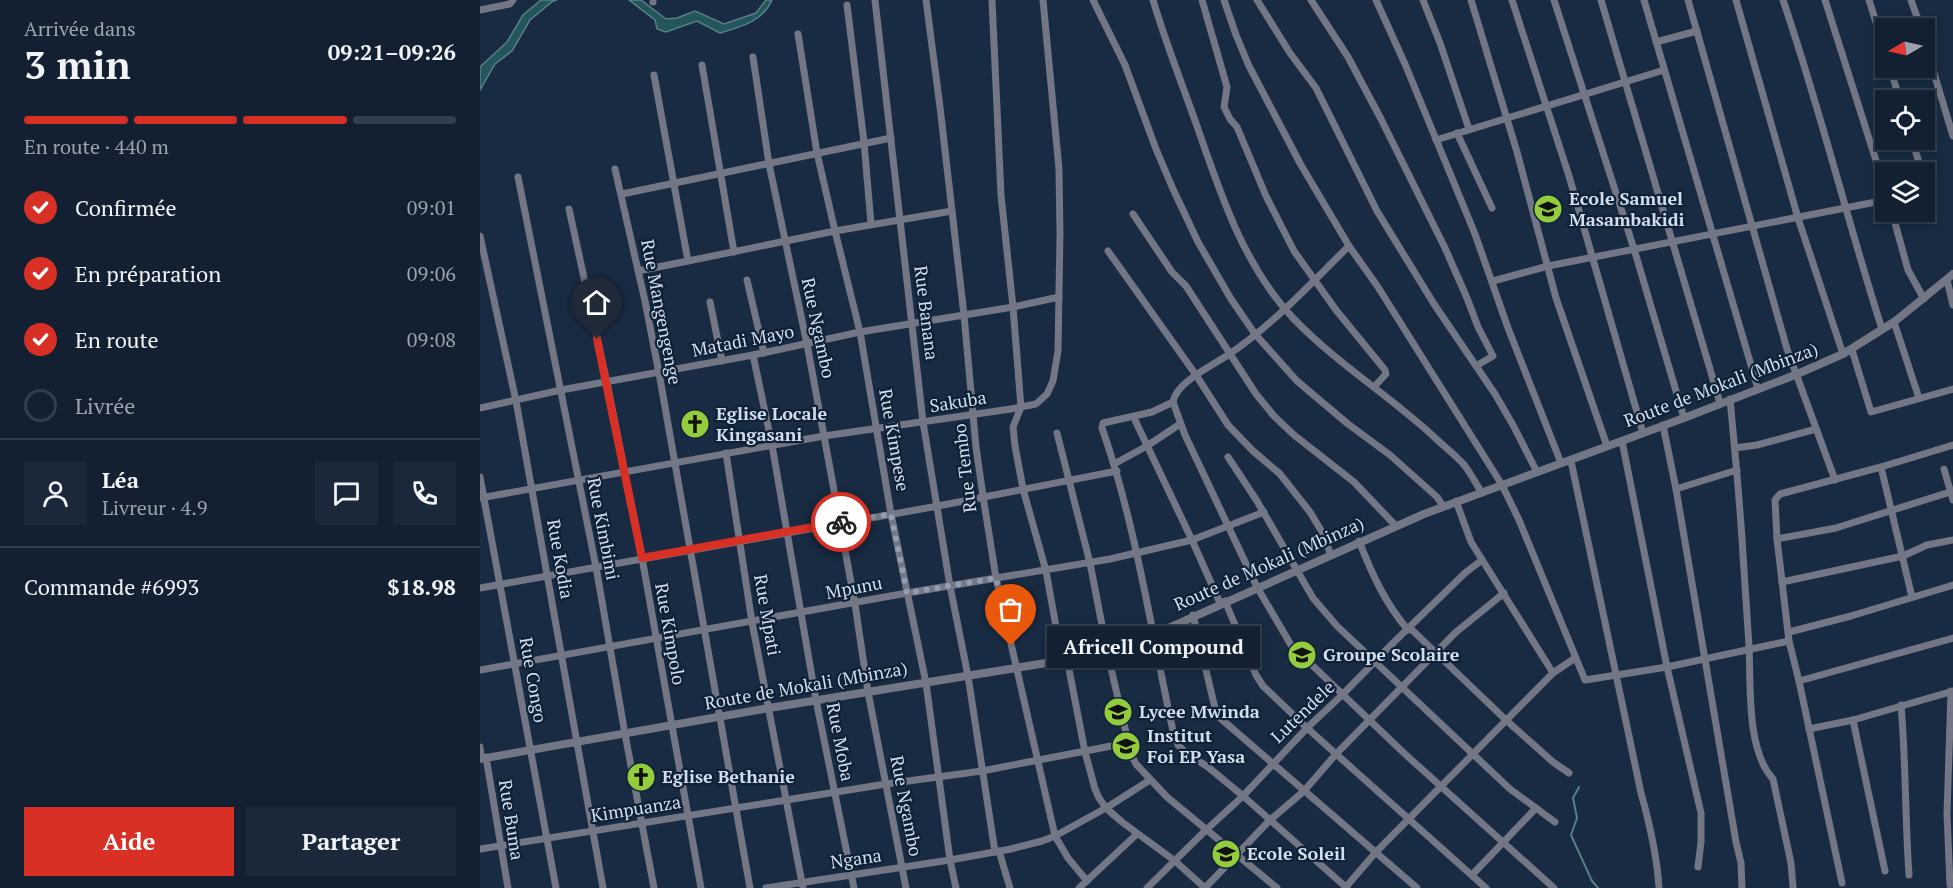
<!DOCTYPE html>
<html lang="fr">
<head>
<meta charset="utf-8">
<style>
	body { margin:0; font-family:"PT Serif",serif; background:#1b283a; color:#f1f3f6; height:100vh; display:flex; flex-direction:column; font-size:22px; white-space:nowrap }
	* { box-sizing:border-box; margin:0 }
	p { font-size:20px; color:#9ca3ac }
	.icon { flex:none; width:33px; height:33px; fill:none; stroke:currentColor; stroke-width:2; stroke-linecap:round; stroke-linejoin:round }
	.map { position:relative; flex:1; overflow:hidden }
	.side { display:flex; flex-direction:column; background:#122032; width:480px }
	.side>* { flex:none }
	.needle { width:39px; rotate:261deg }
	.controls { position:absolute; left:1395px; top:18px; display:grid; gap:12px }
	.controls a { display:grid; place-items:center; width:60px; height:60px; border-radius:0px; background:#122032; box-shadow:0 3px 9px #0003,0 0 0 2px #313e4d; font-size:30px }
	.pin { position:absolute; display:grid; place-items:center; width:51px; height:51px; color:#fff; margin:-62px -26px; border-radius:50% 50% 50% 0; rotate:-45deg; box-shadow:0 0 6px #0007 }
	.pin .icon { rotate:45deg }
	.courier { position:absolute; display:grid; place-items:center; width:60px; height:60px; margin:-30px; border:4px solid #d93025; border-radius:50%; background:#fff; color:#222; box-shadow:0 2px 8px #0007 }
	.bubble { position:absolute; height:42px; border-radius:0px; background:#122032; box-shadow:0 3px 9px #0003,0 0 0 2px #313e4d; font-size:20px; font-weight:700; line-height:42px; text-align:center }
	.head em { font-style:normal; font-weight:700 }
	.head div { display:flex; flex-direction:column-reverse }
	.head { display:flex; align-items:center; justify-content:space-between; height:102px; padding:0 24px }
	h1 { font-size:39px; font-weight:700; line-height:45px }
	.bar { display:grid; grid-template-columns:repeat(4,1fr); gap:9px 6px; align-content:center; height:72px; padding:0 24px }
	.bar i { height:8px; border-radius:4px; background:#313e4d }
	.bar .selected { background:#d93025 }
	.bar p { grid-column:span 4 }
	.line { display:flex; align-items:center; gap:15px; padding:0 24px; border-top:2px solid #313e4d }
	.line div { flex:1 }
	.round { display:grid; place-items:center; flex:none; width:63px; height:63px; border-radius:0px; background:#1b283a }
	ol { padding:0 24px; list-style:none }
	li { display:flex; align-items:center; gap:18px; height:66px }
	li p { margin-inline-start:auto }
	li .icon { padding:6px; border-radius:50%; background:#d93025; color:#fff; stroke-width:4 }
	li:last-child { color:#9ca3ac }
	li i { width:33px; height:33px; border:3px solid #313e4d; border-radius:50% }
	.action { display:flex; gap:12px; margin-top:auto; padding:12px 24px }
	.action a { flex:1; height:69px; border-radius:0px; background:#d93025; color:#fff; font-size:24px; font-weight:700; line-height:69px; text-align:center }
	.action a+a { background:#1b283a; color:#f1f3f6 }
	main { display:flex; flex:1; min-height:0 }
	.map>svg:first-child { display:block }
	.water { fill:#23565b; stroke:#587f87; stroke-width:1.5 }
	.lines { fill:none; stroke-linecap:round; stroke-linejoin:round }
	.stream { stroke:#587f87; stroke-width:2 }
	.minor { stroke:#737684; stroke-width:7 }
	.tertiary { stroke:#737684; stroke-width:8 }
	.done { stroke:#919fb1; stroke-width:6; stroke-dasharray:0 10.8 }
	.route { stroke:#d93025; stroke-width:8 }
	.labels { text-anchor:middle; stroke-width:4.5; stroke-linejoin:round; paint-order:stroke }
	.poi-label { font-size:18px; font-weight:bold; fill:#d2deed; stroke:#0f2137; text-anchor:start }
	.street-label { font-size:18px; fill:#d2deed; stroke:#0f2137 }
</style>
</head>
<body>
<main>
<section class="side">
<div class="head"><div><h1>3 min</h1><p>Arrivée dans</p></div><em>09:21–09:26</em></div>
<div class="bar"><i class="selected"></i><i class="selected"></i><i class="selected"></i><i></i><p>En route · 440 m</p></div>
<ol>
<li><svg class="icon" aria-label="check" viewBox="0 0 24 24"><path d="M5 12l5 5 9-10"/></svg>Confirmée<p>09:01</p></li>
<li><svg class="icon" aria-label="check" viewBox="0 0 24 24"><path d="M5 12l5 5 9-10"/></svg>En préparation<p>09:06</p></li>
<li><svg class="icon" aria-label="check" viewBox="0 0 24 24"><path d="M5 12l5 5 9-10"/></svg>En route<p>09:08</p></li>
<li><i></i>Livrée</li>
</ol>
<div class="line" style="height:108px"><a class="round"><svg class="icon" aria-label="person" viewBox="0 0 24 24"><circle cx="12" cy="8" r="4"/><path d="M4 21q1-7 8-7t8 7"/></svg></a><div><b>Léa</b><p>Livreur · 4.9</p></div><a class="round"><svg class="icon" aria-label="chat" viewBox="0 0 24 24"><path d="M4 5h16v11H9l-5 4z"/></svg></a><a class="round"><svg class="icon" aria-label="phone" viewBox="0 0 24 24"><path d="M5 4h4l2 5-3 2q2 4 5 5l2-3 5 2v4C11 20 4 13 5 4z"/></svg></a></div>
<div class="line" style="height:78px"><div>Commande #6993</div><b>$18.98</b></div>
<div class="action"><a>Aide</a><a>Partager</a></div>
</section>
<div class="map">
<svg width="1473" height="888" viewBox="0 0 1473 888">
	<rect width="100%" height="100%" fill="#182b42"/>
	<g class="water">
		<path d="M61,0h16l-4,1 -23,19 -18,31 -17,13 -15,26v-23l27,-25 16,-27z"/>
		<path d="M149,0h12l25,19 11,-1 18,-7 29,13 32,-11 10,-13h6c-9,21 -31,27 -52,33l-23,-12 -31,11 -9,-3 -2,-9z"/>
	</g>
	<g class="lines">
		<path class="stream" d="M1099,787l-6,11 4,20 -6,17 21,46 6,7"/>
		<g class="minor">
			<path d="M173,0v2"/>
			<path d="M395,0l48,422 27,164 18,90 27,176"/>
			<path d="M446,0l14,107 24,208 12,132 7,49 13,82 59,258 13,22 19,23"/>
			<path d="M512,0l9,195 12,112 8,100 -8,20 2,19 8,43 23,82 16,89"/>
			<path d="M613,0l32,65 31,84 17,40 25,53 33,57 24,35 42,47 51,43 42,31 47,42 6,9"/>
			<path d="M673,0c13,44 30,86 45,129 23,66 46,137 95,189 42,44 94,76 139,117 10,10 24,20 33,31 6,8 11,18 17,27"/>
			<path d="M722,0l25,87 -3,20 6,12 7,8 29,69 28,55 42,59 49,60 1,4 -12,13"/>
			<path d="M744,0l12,35 13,31 52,99 48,81 29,41 124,198 17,35 66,160 82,-13 122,-26"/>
			<path d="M777,0l33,53 26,35 61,123 57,93 61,90 18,31 24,47"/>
			<path d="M831,0l37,57 33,62 64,129 22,50 11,29 15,29 -17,10"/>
			<path d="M896,0l29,64 70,170 33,94 53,135"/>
			<path d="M943,0l17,43 29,86"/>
			<path d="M991,0l46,152 39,146 51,148"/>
			<path d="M1032,0l57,176 74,257"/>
			<path d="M1074,0l80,249 50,169"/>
			<path d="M1121,0l119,403"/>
			<path d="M1164,0l114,389"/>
			<path d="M1208,0l99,349 48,131"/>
			<path d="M1256,0l62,218 45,136"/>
			<path d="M1303,0c37,108 64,220 99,329"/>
			<path d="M1345,0l61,192"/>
			<path d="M1389,0l17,54"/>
			<path d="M1431,0l10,28"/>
			<path d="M367,5l17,137 7,82"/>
			<path d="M0,10l30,-6 3,-4"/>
			<path d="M318,34l19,119 18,78 25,101 31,182 35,169 24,177 6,28"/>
			<path d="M1444,40l29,96"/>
			<path d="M1176,42l41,-11"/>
			<path d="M273,57l16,107 38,180 48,260 13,88 38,196"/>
			<path d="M222,65l32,187"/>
			<path d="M1410,68l10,32"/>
			<path d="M174,75l34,186 147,-30 117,-20"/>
			<path d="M977,133l35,75"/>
			<path d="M956,140l228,-70"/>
			<path d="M1432,140l10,32"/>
			<path d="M135,169l30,132 14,72 91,515"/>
			<path d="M38,177l78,390 29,167 29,154"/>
			<path d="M1444,182l8,25 -8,2"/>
			<path d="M142,194l269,-56"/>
			<path d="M89,209l38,174 35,175 59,330"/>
			<path d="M1412,212l16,58 16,29"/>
			<path d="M653,214l39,58 14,14 70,108 18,22 20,19 60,47 41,43"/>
			<path d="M1413,214l16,-2"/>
			<path d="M0,236l36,165 87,487"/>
			<path d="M628,251l88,124 32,50 25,26 27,23 30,38 12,20 9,23"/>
			<path d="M158,271l50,-10"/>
			<path d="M267,280l17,73"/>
			<path d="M1467,280l6,25"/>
			<path d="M1013,281l55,-15 338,-66"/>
			<path d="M230,302l12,59"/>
			<path d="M1414,322l25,76"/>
			<path d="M1372,350l19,62 82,-23"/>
			<path d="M273,355l19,90 44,255 38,188"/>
			<path d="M1250,399c5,52 10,104 13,156 2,30 4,61 6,91 2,38 -3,104 24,133l18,84 2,24"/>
			<path d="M693,402l12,33 72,152 34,58 115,110 148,133"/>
			<path d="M0,408l81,-18 192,-35 107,-23 153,-25 46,-10"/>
			<path d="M654,418l58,122 28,63"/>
			<path d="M1183,425l13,64 60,353 5,21 1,25"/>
			<path d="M577,433l33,130 17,88 24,103 5,10 31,33 110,91"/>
			<path d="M1142,441l45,226 34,146v29l-3,25"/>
			<path d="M1255,448l22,-3 59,-16"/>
			<path d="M246,453l26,169 51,266"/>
			<path d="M748,457l29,44 56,97 24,28 173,163 45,33"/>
			<path d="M1091,461l70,332c9,32 16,62 18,95"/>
			<path d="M634,464l33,-18 33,-22"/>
			<path d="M1401,467l31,130"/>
			<path d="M1464,469l9,31"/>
			<path d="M0,477l76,411"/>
			<path d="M1196,489l61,-19"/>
			<path d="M0,498l344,-62 187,-27 25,-5 11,-10 6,-13 5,-30 2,-117 -1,-65 -16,-169"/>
			<path d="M1297,539l59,-11 117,-37"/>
			<path d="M879,541c13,33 26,62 49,89"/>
			<path d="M1302,582l121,-26 24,-11 26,-5"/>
			<path d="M0,588l458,-82 179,-35"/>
			<path d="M745,601l31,74 7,11 44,42 179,160"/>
			<path d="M713,615l22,93 4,9 198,171"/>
			<path d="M930,628l97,93 46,41 16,11"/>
			<path d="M1309,632l62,-16 102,-31"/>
			<path d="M587,659l18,93 10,37 4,9 7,10 16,14 53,39 30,27"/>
			<path d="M0,670l427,-77 203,-34 82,-19 72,-28"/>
			<path d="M1073,673l22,-15"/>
			<path d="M1319,681l154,-43"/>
			<path d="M1421,705c5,57 4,113 8,170"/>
			<path d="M1373,720l32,151"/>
			<path d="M1329,729l44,-9 100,-29"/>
			<path d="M0,747l1,11"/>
			<path d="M6,757l22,131"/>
			<path d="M0,849l406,-65 96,-13 145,-28"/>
			<path d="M519,851l11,37"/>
			<path d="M992,875l64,-67"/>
			<path d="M1362,883l-43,-202 -10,-40 -12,-102 -2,-39 5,-6 101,-27 72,-22"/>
			<path d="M1470,885l-3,-71 4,-123"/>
			<path d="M286,888l184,-28 61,-11 31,-8 13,-5 51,-28 44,-28"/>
			<path d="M599,888l58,-54"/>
			<path d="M667,888l59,-58 37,-34 64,-68 35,-33 52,-53 71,-69 17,-13"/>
			<path d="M725,888l65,-68 34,-29 32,-37 119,-121 49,-40"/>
			<path d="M865,888l31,-36 177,-179 -82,-131 -15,-41"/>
			<path d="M867,888l-104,-92 -35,-29 -22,-14 -8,-8 -5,-14c-22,-101 -37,-206 -71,-303l1,-5 49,-11 21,-10c2,-19 40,-37 55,-47 46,-31 82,-71 121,-109"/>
		</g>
		<path class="tertiary" d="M0,759l289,-51 308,-50 58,-15 289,-129 260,-96 111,-43 48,-21 51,-32 59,-48"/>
	</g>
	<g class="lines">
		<path class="done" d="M361,522l50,-8 16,79 89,-15 15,68"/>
		<path class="route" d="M117,339l45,219 199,-36"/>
	</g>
	<defs>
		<g id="school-disc" transform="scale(1.5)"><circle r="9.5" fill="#93cc3d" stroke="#0f2137"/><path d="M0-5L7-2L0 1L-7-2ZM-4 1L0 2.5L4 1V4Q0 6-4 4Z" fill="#111"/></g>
		<g id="church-disc" transform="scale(1.5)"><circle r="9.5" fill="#93cc3d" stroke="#0f2137"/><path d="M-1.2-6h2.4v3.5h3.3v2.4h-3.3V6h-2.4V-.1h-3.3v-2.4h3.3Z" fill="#111"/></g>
	</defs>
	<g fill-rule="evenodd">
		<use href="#school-disc" x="1068" y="209"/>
		<use href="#church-disc" x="215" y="424"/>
		<use href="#school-disc" x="822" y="655"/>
		<use href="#school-disc" x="638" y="712"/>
		<use href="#school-disc" x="646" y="746"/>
		<use href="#church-disc" x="161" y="777"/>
		<use href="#school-disc" x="746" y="854"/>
	</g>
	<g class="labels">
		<g class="poi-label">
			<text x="1089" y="205">Ecole Samuel<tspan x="1089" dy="21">Masambakidi</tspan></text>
			<text x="236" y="420">Eglise Locale<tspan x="236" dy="21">Kingasani</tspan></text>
			<text x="843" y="661">Groupe Scolaire</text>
			<text x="659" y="718">Lycee Mwinda</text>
			<text x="667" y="742">Institut<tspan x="667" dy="21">Foi EP Yasa</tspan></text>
			<text x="182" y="783">Eglise Bethanie</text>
			<text x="767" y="860">Ecole Soleil</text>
		</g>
		<g class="street-label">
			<text transform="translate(181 312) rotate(79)" y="6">Rue Mangengenge</text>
			<text transform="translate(446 313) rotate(83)" y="6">Rue Banana</text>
			<text transform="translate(338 328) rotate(78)" y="6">Rue Ngambo</text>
			<text transform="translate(263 341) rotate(-11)" y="6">Matadi Mayo</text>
			<text transform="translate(1241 385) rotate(-21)" y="6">Route de Mokali (Mbinza)</text>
			<text transform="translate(478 402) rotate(-9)" y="6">Sakuba</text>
			<text transform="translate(414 440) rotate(80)" y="6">Rue Kimpese</text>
			<text transform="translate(485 468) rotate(-97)" y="6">Rue Tembo</text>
			<text transform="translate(123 529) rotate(79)" y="6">Rue Kimbimi</text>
			<text transform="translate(80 559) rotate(80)" y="6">Rue Kodia</text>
			<text transform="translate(789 564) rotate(-24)" y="6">Route de Mokali (Mbinza)</text>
			<text transform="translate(374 588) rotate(-11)" y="6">Mpunu</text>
			<text transform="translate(287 615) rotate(80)" y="6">Rue Mpati</text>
			<text transform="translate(190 634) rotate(80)" y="6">Rue Kimpolo</text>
			<text transform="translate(53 680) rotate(80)" y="6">Rue Congo</text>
			<text transform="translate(326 686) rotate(-10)" y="6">Route de Mokali (Mbinza)</text>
			<text transform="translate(823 712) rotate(-44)" y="6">Lutendele</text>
			<text transform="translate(360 742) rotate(79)" y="6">Rue Moba</text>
			<text transform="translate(426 806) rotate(79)" y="6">Rue Ngambo</text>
			<text transform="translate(156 809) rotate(-9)" y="6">Kimpuanza</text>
			<text transform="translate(31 820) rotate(81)" y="6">Rue Buma</text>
			<text transform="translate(376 859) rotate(-8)" y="6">Ngana</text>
		</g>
	</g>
</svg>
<div class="controls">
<a><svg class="needle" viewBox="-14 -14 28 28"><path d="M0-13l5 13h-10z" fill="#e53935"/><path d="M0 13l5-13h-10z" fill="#9ca3ac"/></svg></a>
<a><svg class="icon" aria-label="locate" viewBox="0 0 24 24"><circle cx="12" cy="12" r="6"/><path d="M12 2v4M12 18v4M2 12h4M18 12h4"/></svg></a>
<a><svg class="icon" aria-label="layers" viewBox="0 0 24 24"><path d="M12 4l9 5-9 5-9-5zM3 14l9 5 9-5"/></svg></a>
</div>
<div class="pin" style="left:531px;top:646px;background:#ea580c"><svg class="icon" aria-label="bag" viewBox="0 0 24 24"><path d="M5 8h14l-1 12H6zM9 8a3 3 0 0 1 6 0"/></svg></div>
<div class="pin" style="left:117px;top:339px;background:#1f2937"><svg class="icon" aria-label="home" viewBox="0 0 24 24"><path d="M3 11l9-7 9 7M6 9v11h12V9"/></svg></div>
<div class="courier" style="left:361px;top:522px"><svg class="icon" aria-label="bike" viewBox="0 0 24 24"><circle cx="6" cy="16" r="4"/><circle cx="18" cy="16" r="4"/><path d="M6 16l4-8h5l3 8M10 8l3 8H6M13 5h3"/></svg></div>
<div class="bubble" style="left:567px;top:626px;width:213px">Africell Compound</div>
</div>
</main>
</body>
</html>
